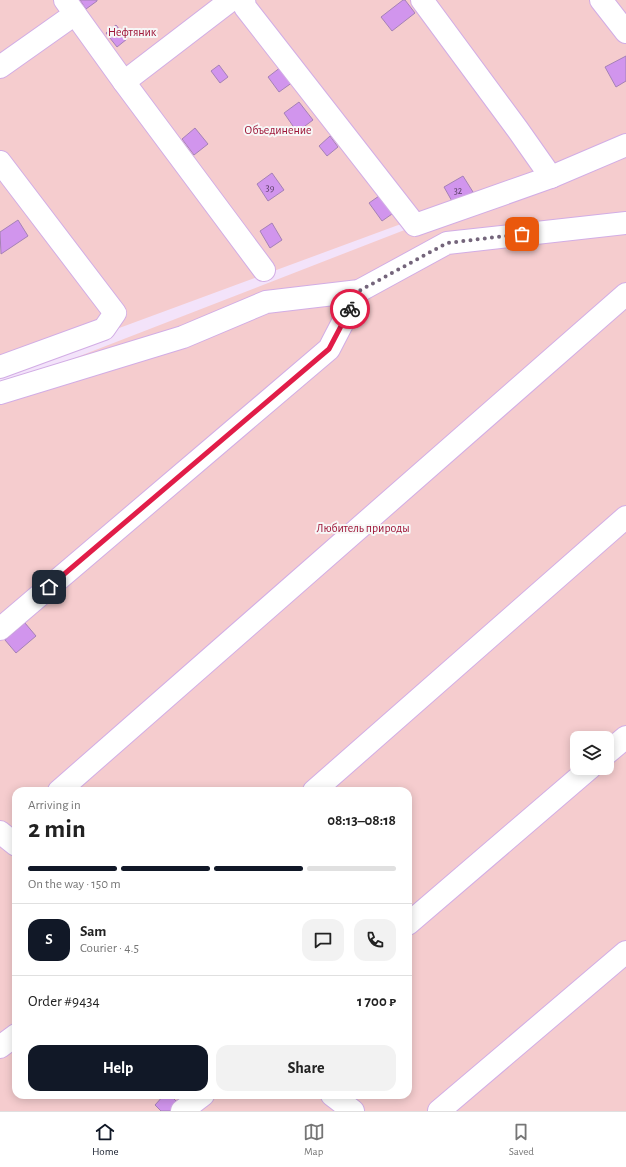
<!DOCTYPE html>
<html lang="en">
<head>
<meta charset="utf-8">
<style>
	body { margin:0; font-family:"Alegreya Sans",sans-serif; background:#f2f2f2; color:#222; height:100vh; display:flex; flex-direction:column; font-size:15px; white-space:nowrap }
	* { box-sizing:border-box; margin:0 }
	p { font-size:13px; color:#767676 }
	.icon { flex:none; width:22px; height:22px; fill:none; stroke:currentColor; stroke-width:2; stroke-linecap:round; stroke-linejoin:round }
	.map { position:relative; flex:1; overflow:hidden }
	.sheet { position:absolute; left:12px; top:787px; width:400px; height:312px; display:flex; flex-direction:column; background:#fff; border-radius:12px; box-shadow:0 2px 10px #0003 }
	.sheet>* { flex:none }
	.controls { position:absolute; left:570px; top:731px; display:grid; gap:8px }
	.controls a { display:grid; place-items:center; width:44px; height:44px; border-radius:8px; background:#fff; box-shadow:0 2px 10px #0003; font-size:20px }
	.pin { position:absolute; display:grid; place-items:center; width:34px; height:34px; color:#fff; margin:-17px; border-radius:8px; box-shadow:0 2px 6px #0006 }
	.courier { position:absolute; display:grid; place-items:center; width:40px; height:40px; margin:-20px; border:3px solid #e11d48; border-radius:50%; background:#fff; color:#222; box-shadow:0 1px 5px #0007 }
	.summary em { font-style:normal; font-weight:600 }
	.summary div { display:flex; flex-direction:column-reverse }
	.summary { display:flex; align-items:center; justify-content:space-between; height:68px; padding:0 16px }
	h1 { font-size:26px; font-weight:600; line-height:30px }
	.bar { display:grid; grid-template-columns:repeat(4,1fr); gap:6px 4px; align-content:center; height:48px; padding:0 16px }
	.bar i { height:5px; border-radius:3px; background:#e0e0e0 }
	.bar .selected { background:#111827 }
	.bar p { grid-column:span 4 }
	.line { display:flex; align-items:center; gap:10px; padding:0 16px; border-top:1px solid #e0e0e0 }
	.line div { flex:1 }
	.round { display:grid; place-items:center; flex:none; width:42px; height:42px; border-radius:12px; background:#f2f2f2 }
	.primary-button { display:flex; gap:8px; margin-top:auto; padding:8px 16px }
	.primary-button a { flex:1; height:46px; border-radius:12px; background:#111827; color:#fff; font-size:16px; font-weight:600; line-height:46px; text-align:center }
	.primary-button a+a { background:#f2f2f2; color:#222 }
	.dock { display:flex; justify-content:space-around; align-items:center; height:56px; border-top:1px solid #e0e0e0; background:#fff; font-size:11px; color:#767676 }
	.dock a { display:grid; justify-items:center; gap:2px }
	.dock .selected { color:#111827 }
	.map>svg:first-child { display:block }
	.green { fill:#f5ccce; fill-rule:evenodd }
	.building { fill:#d195ed; stroke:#a581b6 }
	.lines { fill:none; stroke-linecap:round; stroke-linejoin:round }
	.minor-casing { stroke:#d2ade5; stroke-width:24 }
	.minor { stroke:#fff; stroke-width:22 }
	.done { stroke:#74657b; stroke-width:4; stroke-dasharray:0 7.2 }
	.route { stroke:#e11d48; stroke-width:5 }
	.labels { text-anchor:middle; stroke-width:4; stroke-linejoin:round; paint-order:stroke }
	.number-label { font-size:10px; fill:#583e64 }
	.park-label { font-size:12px; fill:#9e1638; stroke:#f7f7f7 }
</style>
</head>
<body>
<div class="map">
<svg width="626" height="1111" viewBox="0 0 626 1111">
	<rect width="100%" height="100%" fill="#f3e3fa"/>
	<g class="green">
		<path d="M0,0h53l64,90 116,-90h393v141l-626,231z"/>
		<path d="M72,0h148l-94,76z"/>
		<path d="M626,154v957h-626v-724l420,-163zM577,738h30v30h-30zM16,791h392v304h-392z"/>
	</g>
	<g class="building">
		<path d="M80,0h17v1l-11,8z"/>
		<path d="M403,0h2l10,13 -23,18 -11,-14z"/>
		<path d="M116,25l11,14 -10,8 -11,-14z"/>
		<path d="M626,56v25l-10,6 -11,-20z"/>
		<path d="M219,65l9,12 -8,6 -9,-12z"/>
		<path d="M281,67l12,15 -14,10 -11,-15z"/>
		<path d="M299,102l14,18 -16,12 -13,-19z"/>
		<path d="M195,128l13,16 -14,11 -12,-16z"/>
		<path d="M330,136l8,11 -11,9 -8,-10z"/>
		<path d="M272,173l12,17 -16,11 -11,-17z"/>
		<path d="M463,176l10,16 -20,11 -9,-16z"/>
		<path d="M379,196l13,18 -10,7 -13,-18z"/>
		<path d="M18,220l10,16 -27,18 -1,-22z"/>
		<path d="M272,223l10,17 -12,8 -10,-17z"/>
		<path d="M25,623l11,13 -20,17 -11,-13z"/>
		<path d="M164,1095h6l12,12 -4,4h-17l-6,-6z"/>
	</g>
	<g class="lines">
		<g class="minor-casing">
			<g id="minor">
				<path d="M65,0l59,82 140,188"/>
				<path d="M244,0l1,7 170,218 136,-48"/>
				<path d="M422,0l96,130 33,47 75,-32"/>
				<path d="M601,0l25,32"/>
				<path d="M0,67l75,-53"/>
				<path d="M124,82l107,-82"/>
				<path d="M0,162l115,151 -11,16 -104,38"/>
				<path d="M0,393l183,-56 83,-35 93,-11 88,-48 179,-20"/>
				<path d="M0,629l329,-280 30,-58"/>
				<path d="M607,753l19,-16"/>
				<path d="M59,791l567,-497"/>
				<path d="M314,791l312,-274"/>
				<path d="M0,832l16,13"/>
				<path d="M408,924l182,-156"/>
				<path d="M0,1047l16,-12"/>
				<path d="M332,1095l21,16"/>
				<path d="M182,1111l21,-16"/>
				<path d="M439,1111l187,-159"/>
			</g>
		</g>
		<use href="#minor" class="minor"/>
	</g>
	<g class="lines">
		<path class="done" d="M350,309l9,-18 88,-48 75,-9"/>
		<path class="route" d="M49,587l280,-238 21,-40"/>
	</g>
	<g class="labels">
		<g class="number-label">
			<text x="270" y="191">39</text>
			<text x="458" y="194">32</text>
		</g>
		<g class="park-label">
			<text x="132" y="36">Нефтяник</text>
			<text x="278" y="134">Объединение</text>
			<text x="363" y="532">Любитель природы</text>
		</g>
	</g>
</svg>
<div class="controls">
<a><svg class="icon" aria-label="layers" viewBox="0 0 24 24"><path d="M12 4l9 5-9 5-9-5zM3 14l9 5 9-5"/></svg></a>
</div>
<div class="pin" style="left:522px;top:234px;background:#ea580c"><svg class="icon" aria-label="bag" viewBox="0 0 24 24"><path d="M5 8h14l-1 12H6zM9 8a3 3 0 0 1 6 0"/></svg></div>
<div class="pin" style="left:49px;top:587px;background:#1f2937"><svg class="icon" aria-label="home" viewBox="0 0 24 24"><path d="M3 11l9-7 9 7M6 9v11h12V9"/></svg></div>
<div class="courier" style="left:350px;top:309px"><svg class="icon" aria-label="bike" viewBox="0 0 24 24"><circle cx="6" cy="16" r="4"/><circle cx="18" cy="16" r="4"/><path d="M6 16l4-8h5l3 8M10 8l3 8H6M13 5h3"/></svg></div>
<section class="sheet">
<div class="summary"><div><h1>2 min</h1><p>Arriving in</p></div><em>08:13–08:18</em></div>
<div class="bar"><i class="selected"></i><i class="selected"></i><i class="selected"></i><i></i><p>On the way · 150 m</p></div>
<div class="line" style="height:72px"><b class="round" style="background:#111827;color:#fff">S</b><div><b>Sam</b><p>Courier · 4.5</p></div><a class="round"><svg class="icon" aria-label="chat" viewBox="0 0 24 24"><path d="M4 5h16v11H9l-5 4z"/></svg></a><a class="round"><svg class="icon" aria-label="phone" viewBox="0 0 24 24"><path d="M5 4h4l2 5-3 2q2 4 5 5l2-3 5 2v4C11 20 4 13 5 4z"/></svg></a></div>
<div class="line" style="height:52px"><div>Order #9434</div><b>1 700 ₽</b></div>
<div class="primary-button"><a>Help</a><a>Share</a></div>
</section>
</div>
<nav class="dock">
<a class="selected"><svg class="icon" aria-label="home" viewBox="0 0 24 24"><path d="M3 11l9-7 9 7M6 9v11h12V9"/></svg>Home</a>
<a><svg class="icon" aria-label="map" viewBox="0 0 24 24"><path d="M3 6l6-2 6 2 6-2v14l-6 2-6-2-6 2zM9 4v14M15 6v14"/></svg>Map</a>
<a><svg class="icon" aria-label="saved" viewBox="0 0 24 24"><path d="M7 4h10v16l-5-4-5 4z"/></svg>Saved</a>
</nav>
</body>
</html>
